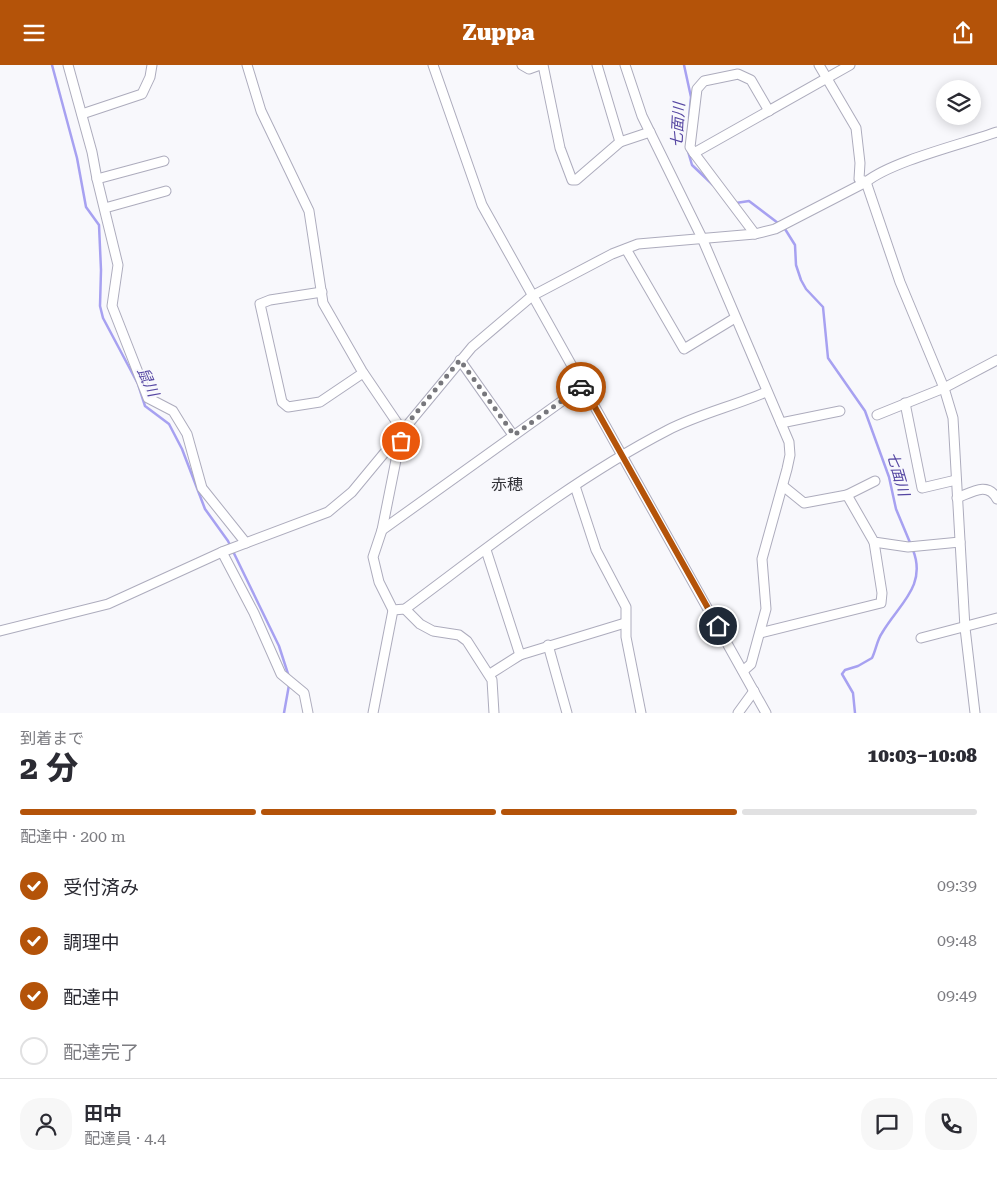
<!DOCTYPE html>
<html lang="ja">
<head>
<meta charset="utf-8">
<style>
	body { margin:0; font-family:"Roboto Serif","Noto Sans JP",serif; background:#f7f7f7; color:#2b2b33; height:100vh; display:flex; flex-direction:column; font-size:19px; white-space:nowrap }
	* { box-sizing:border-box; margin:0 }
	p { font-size:16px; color:#7c7c81 }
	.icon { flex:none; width:28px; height:28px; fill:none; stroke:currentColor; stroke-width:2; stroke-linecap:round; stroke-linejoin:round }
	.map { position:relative; height:648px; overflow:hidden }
	.panel { display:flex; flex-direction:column; background:#fff; flex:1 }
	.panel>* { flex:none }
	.controls { position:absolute; left:936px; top:15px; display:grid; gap:10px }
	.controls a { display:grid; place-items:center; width:45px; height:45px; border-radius:50%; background:#fff; box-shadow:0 2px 12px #0003; font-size:25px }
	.pin { position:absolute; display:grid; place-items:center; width:42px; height:42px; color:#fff; margin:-21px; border:2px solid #fff; border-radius:50%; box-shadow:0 1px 5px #0007 }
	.courier { position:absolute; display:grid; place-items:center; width:50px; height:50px; margin:-25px; border:4px solid #b45309; border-radius:50%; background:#fff; color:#222; box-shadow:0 1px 6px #0007 }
	.summary em { font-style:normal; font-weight:800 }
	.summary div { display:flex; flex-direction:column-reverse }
	.summary { display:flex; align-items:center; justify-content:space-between; height:85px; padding:0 20px }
	h1 { font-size:32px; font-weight:800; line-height:38px }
	.bar { display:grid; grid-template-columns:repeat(4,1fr); gap:8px 5px; align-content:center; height:60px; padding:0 20px }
	.bar i { height:6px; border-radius:4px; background:#e1e1e2 }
	.bar .current { background:#b45309 }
	.bar p { grid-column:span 4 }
	.line { display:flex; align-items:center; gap:12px; padding:0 20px; border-top:1px solid #e1e1e2 }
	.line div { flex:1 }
	.round { display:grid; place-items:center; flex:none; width:52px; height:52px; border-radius:20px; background:#f7f7f7 }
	ol { padding:0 20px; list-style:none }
	li { display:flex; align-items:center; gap:15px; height:55px }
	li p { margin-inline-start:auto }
	li .icon { padding:5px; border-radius:50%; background:#b45309; color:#fff; stroke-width:4 }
	li:last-child { color:#7c7c81 }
	li i { width:28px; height:28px; border:2px solid #e1e1e2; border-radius:50% }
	header { display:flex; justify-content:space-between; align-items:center; height:65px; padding:0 20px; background:#b45309; color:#fff; font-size:22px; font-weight:800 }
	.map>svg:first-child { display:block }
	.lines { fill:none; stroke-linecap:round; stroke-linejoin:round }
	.stream { stroke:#a7a1f1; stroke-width:2.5 }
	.minor-casing { stroke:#adacbd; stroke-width:11 }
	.minor { stroke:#fff; stroke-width:9 }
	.done { stroke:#77777c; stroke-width:5; stroke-dasharray:0 9 }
	.route { stroke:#b45309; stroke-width:6 }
	.labels { text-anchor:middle; stroke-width:4; stroke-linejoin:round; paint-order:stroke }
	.water-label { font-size:15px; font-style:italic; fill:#5546a2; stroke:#f8f8fc }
	.quarter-label { font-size:16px; fill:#313137; stroke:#f8f8fc }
</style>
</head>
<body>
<header><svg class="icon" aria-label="menu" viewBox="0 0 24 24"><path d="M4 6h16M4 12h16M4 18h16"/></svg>Zuppa<svg class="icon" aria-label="share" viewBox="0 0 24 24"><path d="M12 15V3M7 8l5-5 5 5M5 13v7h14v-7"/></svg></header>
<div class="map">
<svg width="997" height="648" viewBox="0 0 997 648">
	<rect width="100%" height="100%" fill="#f8f8fc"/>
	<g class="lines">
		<g class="stream">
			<path d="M52,0l25,93 9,49 13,18 2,45 -1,36 3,12 35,66 7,22 24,18 13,25 23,60 23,32 51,105 10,31"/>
			<path d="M684,0l7,32 -2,21"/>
			<path d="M687,83l5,17 21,20"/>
			<path d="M736,138l13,-2 29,22"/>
			<path d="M785,164l10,16 1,20 5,15 5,9 17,18 5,51 37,53 24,66 7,32 15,36"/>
			<path d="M284,648l5,-28"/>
			<path d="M855,648l-2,-20 -11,-19 3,-4 13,-4 14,-8c4,-8 5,-18 10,-25 17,-29 45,-47 31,-83"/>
		</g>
		<g class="minor-casing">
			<g id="minor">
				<path d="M68,0l24,87 5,27"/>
				<path d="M247,0l14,46 48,100 14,92 39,68 40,59 -20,100 -9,27 6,25 14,28 12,-1c85,-63 168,-130 263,-179 31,-16 66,-24 98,-38"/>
				<path d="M433,0l49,140 284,508"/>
				<path d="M522,0l7,4 11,-4"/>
				<path d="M543,0l17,83 12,32h4l44,-38 -23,-77"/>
				<path d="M625,0l17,51 60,122 87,204 1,13 -3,14 -25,90 4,50 -15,55 -8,7"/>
				<path d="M819,0l37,63 4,35 -1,16 7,3 34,100 44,106 9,30 12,210 10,85"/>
				<path d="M82,49l60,-20 8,-17 2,-12"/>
				<path d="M620,77l30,-10"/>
				<path d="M694,88l-4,-6 7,-58 7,-8 34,-7 13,6 18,31"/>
				<path d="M164,96l-67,18 21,86 -6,41 36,92 25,13 14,23 15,54 44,55"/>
				<path d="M105,143l61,-17"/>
				<path d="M755,169l-61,-81 156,-88"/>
				<path d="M626,184l58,100 51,-31"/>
				<path d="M322,227l-52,8 -10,4 22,98 6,5 32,-5 43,-29"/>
				<path d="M460,295l53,75"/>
				<path d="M905,338l17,85 34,-8"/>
				<path d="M877,350l67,-27 53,-28"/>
				<path d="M781,358l59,-12"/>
				<path d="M575,421l21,64 30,57v30l15,76"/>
				<path d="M783,421l21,17 43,-8 27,47 34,5 52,-5"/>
				<path d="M847,430l28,-14"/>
				<path d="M957,433c15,-6 31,-17 40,1"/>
				<path d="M382,465l201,-144"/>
				<path d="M486,485l34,105"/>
				<path d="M222,487l32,61 27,61 23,19 4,20"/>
				<path d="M405,544l15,15 13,7 26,4 8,6 25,39 2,33"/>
				<path d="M0,566l108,-27 114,-52 106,-40 24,-20 120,-145 60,-51 80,-42 26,-10 117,-10 20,-5 91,-47c26,-21 97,-38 131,-50"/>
				<path d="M760,568l121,-30 1,-10 -8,-51"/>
				<path d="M921,573l76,-20"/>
				<path d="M548,580l19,68"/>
				<path d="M490,609l30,-19 105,-32"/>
				<path d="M373,648l20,-103"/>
				<path d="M738,648l16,-22"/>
			</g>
		</g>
		<use href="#minor" class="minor"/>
	</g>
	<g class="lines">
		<path class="done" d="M401,376l1,-11 58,-70 54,75 67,-48"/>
		<path class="route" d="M581,322l2,-1 135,240"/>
	</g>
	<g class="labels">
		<g class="water-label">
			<text transform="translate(678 60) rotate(-87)" y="5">七面川</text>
			<text transform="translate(148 317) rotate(66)" y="5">鼠川</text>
			<text transform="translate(898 409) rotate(74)" y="5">七面川</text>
		</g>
		<g class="quarter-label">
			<text x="507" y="425">赤穂</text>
		</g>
	</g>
</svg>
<div class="controls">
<a><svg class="icon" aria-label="layers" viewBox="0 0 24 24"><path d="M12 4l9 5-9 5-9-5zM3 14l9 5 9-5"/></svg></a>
</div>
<div class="pin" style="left:401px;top:376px;background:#ea580c"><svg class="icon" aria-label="bag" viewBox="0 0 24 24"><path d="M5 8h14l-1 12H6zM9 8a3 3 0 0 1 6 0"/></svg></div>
<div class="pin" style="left:718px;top:561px;background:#1f2937"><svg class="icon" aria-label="home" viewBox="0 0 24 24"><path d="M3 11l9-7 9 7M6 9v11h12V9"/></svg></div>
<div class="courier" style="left:581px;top:322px"><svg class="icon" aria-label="car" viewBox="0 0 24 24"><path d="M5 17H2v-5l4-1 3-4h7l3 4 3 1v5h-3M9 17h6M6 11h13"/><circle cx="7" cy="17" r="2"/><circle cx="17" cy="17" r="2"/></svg></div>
</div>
<section class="panel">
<div class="summary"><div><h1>2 分</h1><p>到着まで</p></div><em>10:03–10:08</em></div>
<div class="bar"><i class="current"></i><i class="current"></i><i class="current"></i><i></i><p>配達中 · 200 m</p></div>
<ol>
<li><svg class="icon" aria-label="check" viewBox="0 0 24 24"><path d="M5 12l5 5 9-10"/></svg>受付済み<p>09:39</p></li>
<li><svg class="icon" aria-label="check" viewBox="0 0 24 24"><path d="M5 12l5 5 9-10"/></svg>調理中<p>09:48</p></li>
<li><svg class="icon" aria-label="check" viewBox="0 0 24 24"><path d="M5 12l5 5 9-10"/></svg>配達中<p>09:49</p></li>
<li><i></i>配達完了</li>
</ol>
<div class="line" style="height:90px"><a class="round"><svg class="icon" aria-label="person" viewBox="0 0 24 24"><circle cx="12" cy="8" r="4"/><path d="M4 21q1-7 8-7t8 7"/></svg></a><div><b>田中</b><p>配達員 · 4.4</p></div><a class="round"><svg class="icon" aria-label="chat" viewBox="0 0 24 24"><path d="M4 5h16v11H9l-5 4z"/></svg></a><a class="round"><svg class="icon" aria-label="phone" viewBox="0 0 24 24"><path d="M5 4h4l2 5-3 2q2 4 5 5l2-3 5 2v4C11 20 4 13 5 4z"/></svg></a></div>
</section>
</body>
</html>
